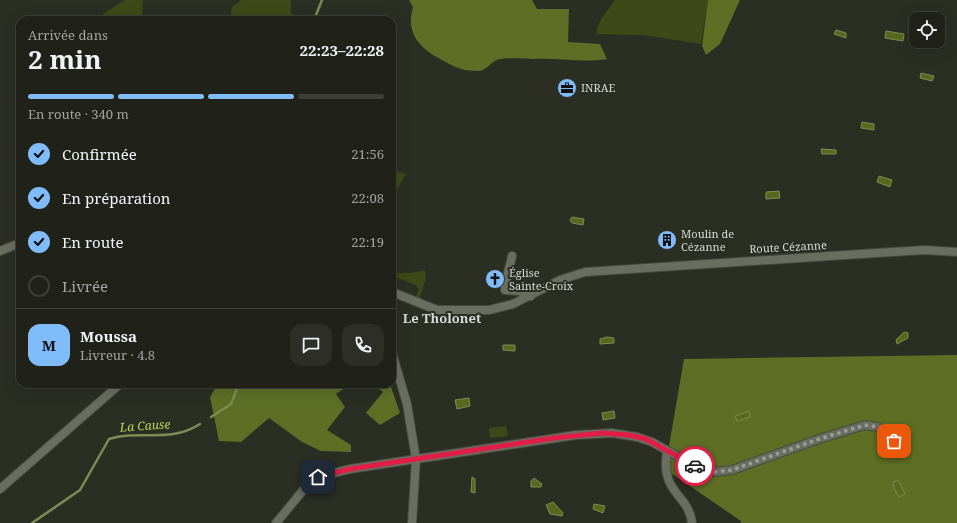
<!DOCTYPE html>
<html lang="fr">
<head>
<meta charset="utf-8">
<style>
	body { margin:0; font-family:"Noto Serif",serif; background:#2d2f27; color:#f1f3f6; height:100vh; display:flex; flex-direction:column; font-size:15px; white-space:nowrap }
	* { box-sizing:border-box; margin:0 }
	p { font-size:13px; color:#a2a4a2 }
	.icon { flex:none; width:22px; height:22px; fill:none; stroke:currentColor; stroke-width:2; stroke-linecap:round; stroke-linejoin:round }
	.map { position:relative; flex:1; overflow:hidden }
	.details { position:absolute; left:16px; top:16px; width:380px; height:372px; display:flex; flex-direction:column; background:#20221a; border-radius:12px; box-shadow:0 4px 16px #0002,0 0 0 1px #3d3f39 }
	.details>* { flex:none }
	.controls { position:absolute; left:909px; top:12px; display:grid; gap:8px }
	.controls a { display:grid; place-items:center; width:36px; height:36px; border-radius:8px; background:#20221a; box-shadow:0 4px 16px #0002,0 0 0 1px #3d3f39; font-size:20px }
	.pin { position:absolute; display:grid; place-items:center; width:34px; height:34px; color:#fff; margin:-17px; border-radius:8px; box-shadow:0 2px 6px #0006 }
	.courier { position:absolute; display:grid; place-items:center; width:40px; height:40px; margin:-20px; border:3px solid #e11d48; border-radius:50%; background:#fff; color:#222; box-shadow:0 1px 5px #0007 }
	.summary em { font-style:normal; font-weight:700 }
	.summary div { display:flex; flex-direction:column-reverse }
	.summary { display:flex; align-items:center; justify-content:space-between; height:68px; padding:0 12px }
	h1 { font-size:26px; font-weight:700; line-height:30px }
	.bar { display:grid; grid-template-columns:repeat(4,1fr); gap:6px 4px; align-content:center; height:48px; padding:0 12px }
	.bar i { height:5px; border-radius:3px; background:#3d3f39 }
	.bar .on { background:#81bcfa }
	.bar p { grid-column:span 4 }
	.line { display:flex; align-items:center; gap:10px; padding:0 12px; border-top:1px solid #3d3f39 }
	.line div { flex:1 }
	.round { display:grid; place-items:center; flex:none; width:42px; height:42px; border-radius:12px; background:#2d2f27 }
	ol { padding:0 12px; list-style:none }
	li { display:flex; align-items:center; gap:12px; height:44px }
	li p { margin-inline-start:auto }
	li .icon { padding:4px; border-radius:50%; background:#81bcfa; color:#111; stroke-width:4 }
	li:last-child { color:#a2a4a2 }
	li i { width:22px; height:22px; border:2px solid #3d3f39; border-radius:50% }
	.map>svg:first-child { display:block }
	.green { fill:#3d4917 }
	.forest { fill:#5e6f25 }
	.water { fill:#58691d; stroke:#7e8b53 }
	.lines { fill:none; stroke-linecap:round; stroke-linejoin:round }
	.stream { stroke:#7e8b53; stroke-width:2.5 }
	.minor-casing { stroke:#46493f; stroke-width:10 }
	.minor { stroke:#6a6e61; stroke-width:8 }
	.done { stroke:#9b9d95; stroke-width:4; stroke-dasharray:0 7.2 }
	.route { stroke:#e11d48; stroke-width:5 }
	.labels { text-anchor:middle; stroke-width:4; stroke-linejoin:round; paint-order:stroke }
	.poi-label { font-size:11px; fill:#d7d9d2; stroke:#2b2e23; text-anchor:start }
	.street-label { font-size:11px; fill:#d7d9d2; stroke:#2b2e23 }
	.water-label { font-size:12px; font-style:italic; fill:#b9d858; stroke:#2b2e23 }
	.quarter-label { font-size:13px; font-weight:bold; fill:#d7d9d2; stroke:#2b2e23 }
</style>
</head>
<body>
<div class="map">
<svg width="957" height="523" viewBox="0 0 957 523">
	<rect width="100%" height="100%" fill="#2b2e23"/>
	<g class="green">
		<path d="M125,0h18l-1,20h-41l2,-6z"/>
		<path d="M241,0h50v14l25,3 -1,3h-85l2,-13z"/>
		<path d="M615,0h93l-7,44 -59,-9 -45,-1c-2,-11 12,-24 18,-34z"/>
		<path d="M392,170l14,4 -14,24z"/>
		<path d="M425,270l1,9 -7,20 -4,-1 4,-8 -3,-5 -24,-9v-3h19z"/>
		<path d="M506,426l2,10 -18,2 -1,-10z"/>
	</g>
	<g class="forest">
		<path d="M409,0h123l5,9h32l-1,33 32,2 7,15c-24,4 -49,-1 -73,0 -9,0 -30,-2 -37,1 -6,2 -11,11 -18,11 -16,0 -23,-3 -37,-11 -21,-11 -37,-26 -29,-53z"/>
		<path d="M708,0h32l-20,44 -14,11 -4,-9z"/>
		<path d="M957,355v168h-216v-2l-76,-52 19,-110z"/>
		<path d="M218,384h132l-14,10 9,13 -18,23 24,15v7l-30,-1 -19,-9 -33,-24 -28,24 -22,-1 -9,-44z"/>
		<path d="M373,384h17l10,29 -20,12 -14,-12 17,-21z"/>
	</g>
	<g class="water">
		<path d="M836,30l10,3v5l-12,-4z"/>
		<path d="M886,31l18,3 -1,7 -18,-3z"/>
		<path d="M921,73l13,3 -2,5 -12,-3z"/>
		<path d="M862,122l12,2v6l-13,-2z"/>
		<path d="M821,149l15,1v4h-14z"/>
		<path d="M879,176l13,4 -2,7 -13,-5z"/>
		<path d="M779,191l1,7 -14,1v-7z"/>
		<path d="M572,217l12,2 -1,6 -11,-2 -2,-3z"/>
		<path d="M904,332l4,1v5l-11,6 -1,-4z"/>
		<path d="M607,337l7,1v5l-14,1v-5z"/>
		<path d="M503,345h12v6l-12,-1z"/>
		<path d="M469,398l1,8 -13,3 -2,-9z"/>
		<path d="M614,411l1,7 -12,2 -1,-7z"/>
		<path d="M749,411l1,6 -13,4 -2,-5z"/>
		<path d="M472,477l3,2v14l-4,-1z"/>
		<path d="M534,478l8,6 -1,3h-10v-6z"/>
		<path d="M898,480l7,14 -6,3 -6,-11 1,-4z"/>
		<path d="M553,502l10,11 -1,3 -12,-2 -4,-9z"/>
		<path d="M594,504l11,2 -2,7 -10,-4z"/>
	</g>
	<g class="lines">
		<g class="stream">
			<path d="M314,20l8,-20"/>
			<path d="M211,417l20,-13 8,-20"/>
			<path d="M32,523l48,-33 29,-51c31,-10 60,5 91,-15"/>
		</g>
		<g class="minor-casing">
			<g id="minor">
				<path d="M0,251l20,-8"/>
				<path d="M512,256l-7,30v4l15,1 11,5"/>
				<path d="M392,292l45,18h52l24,-6 47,-24 25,-8 291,-19 49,-3 32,2"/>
				<path d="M392,353l15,51 9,55 -4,64"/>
				<path d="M667,452c-7,42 22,42 25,71"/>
				<path d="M0,489l120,-105"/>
				<path d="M276,523l34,-41 8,-5 32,-8 226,-34 36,-2 25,4 15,5 43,24 18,6 19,-2 87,-31 46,-14 13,2 27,24"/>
			</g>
		</g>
		<use href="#minor" class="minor"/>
	</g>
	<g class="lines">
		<path class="done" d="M695,466l18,6 19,-2 87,-31 46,-14 13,2 16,14"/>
		<path class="route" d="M318,477l32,-8 204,-31 48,-5 27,2 17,4 49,27"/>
	</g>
	<defs>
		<g id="office-disc" transform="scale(1)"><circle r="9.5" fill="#81bcfa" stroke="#2b2e23"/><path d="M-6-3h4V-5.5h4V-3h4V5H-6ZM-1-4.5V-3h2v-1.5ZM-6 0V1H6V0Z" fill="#111"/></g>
		<g id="building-disc" transform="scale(1)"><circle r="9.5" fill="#81bcfa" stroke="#2b2e23"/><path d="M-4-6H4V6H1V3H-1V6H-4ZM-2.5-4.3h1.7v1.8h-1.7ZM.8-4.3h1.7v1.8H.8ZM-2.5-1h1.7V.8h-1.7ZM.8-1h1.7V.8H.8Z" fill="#111"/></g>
		<g id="church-disc" transform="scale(1)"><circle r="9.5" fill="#81bcfa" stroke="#2b2e23"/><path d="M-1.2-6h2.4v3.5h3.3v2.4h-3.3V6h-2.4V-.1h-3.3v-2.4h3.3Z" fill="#111"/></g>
	</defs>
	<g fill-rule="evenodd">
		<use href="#office-disc" x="567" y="88"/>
		<use href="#building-disc" x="667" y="240"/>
		<use href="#church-disc" x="495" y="279"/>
	</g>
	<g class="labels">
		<g class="poi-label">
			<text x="581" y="92">INRAE</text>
			<text x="681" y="238">Moulin de<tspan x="681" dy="13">Cézanne</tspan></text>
			<text x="509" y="277">Église<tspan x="509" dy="13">Sainte-Croix</tspan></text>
		</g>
		<g class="street-label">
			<text transform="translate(788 247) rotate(-3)" y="4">Route Cézanne</text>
		</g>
		<g class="water-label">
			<text transform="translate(145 426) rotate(-4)" y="4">La Cause</text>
		</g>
		<g class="quarter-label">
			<text x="442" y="323">Le Tholonet</text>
		</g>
	</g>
</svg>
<div class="controls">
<a><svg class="icon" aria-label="locate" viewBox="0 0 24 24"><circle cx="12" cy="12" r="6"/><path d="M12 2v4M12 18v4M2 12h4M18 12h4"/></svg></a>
</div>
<div class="pin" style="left:894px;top:441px;background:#ea580c"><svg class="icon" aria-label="bag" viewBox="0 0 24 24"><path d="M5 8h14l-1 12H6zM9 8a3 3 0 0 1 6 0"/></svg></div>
<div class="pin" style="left:318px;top:477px;background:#1f2937"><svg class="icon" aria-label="home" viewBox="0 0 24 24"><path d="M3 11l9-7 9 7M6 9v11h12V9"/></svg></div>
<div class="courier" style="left:695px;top:466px"><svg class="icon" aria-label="car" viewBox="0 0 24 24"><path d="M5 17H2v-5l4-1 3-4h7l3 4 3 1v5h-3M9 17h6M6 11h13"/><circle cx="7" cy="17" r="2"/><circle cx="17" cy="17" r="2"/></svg></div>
<section class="details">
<div class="summary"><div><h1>2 min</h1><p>Arrivée dans</p></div><em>22:23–22:28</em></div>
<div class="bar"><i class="on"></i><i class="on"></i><i class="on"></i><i></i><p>En route · 340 m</p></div>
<ol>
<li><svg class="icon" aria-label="check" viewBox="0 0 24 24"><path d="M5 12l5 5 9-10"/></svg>Confirmée<p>21:56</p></li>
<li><svg class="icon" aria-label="check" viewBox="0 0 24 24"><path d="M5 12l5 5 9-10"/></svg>En préparation<p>22:08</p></li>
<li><svg class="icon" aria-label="check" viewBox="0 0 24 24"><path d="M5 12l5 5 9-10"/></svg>En route<p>22:19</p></li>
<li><i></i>Livrée</li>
</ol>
<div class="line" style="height:72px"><b class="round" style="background:#81bcfa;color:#111">M</b><div><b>Moussa</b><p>Livreur · 4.8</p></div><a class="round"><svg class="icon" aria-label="chat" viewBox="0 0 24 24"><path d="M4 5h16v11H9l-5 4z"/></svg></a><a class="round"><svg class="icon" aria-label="phone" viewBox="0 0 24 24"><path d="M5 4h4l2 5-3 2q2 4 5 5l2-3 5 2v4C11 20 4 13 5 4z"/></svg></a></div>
</section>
</div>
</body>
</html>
